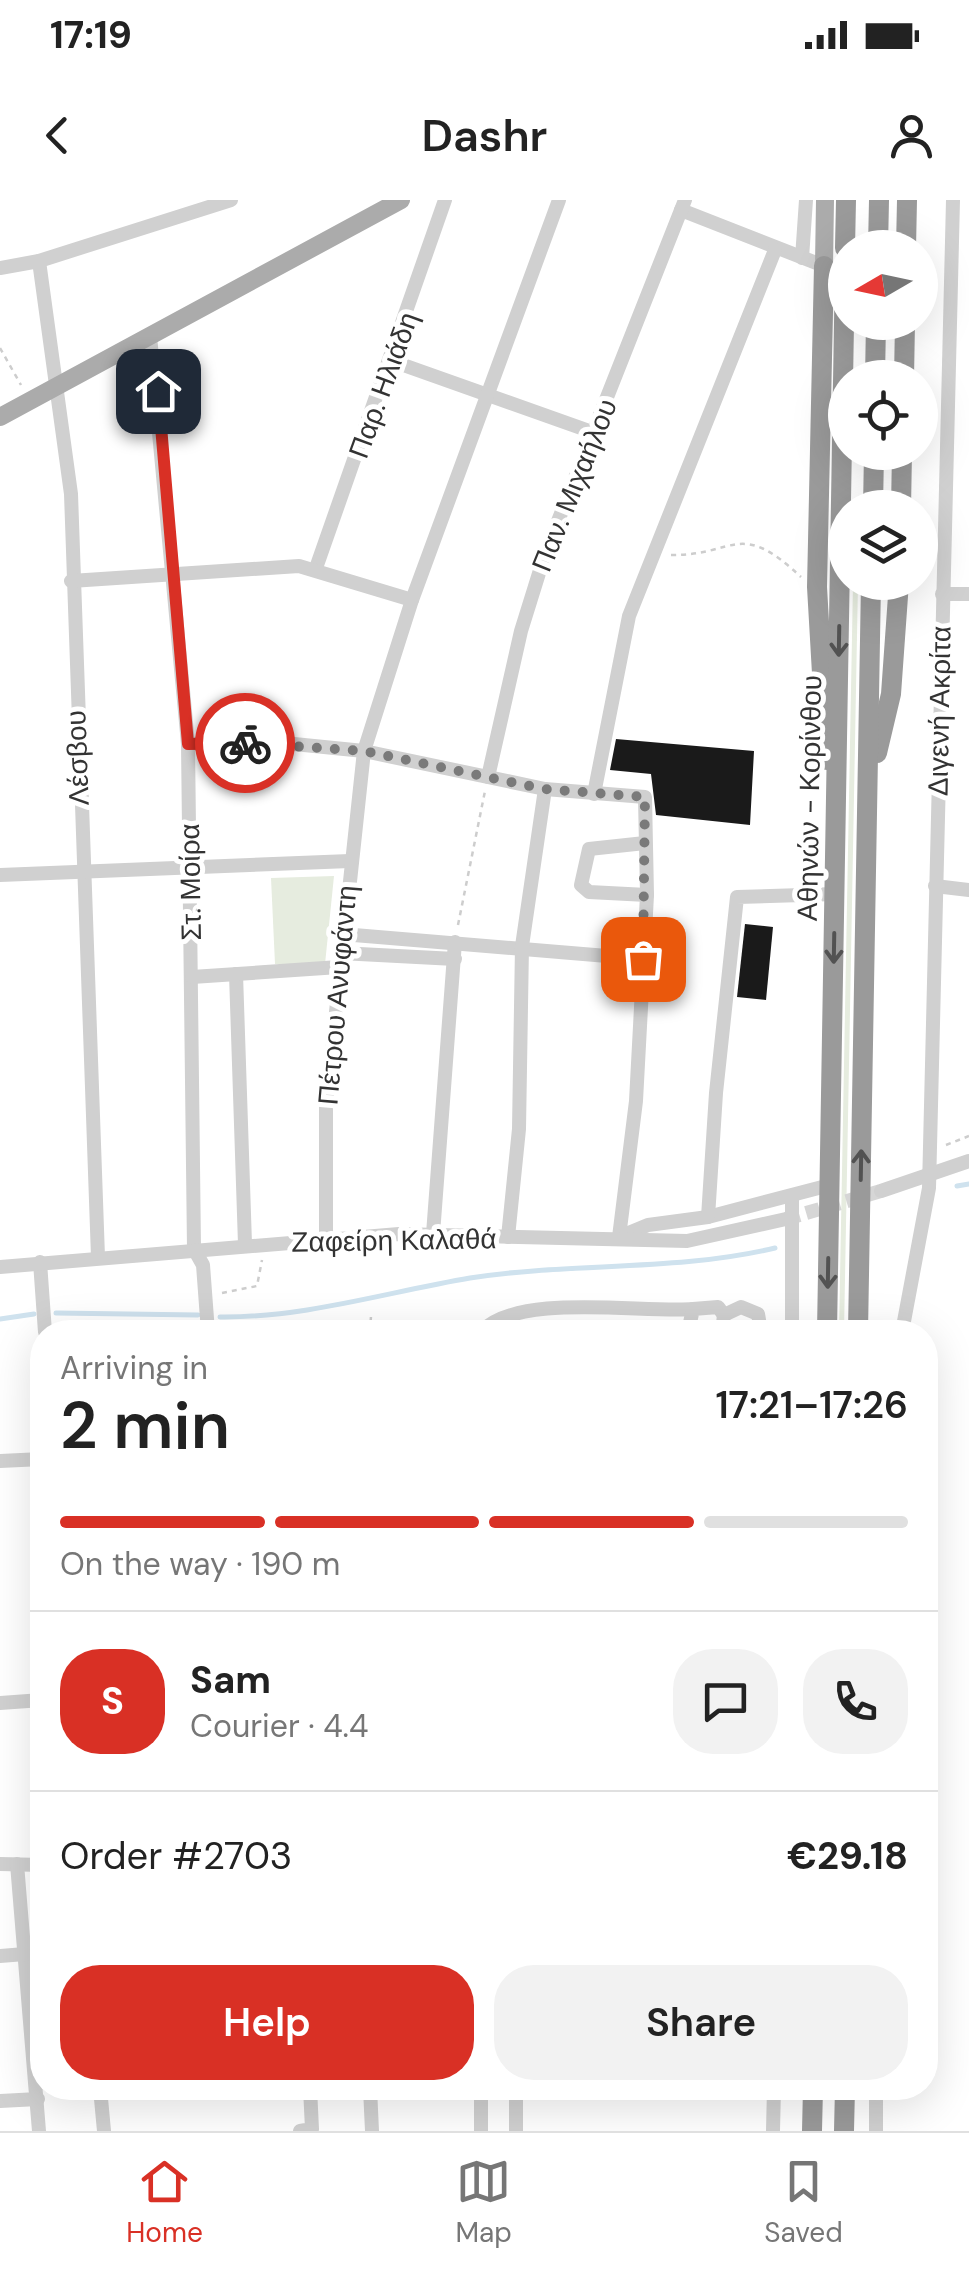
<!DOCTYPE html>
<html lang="en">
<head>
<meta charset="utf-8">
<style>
	body { margin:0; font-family:"DM Sans",sans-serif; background:#f2f2f2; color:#222; height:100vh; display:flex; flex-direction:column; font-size:38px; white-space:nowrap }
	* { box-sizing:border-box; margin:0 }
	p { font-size:32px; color:#767676 }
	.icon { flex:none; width:55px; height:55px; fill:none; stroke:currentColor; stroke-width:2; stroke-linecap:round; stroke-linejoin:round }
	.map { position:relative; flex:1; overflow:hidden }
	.drawer { position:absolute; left:30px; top:1120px; width:908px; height:780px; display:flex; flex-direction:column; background:#fff; border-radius:40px; box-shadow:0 10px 40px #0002 }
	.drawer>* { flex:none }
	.needle { width:65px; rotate:261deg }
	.tools { position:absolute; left:828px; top:30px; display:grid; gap:20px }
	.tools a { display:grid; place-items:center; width:110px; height:110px; border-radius:50%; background:#fff; box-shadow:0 10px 40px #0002; font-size:50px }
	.pin { position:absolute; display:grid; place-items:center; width:85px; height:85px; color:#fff; margin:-42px; border-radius:20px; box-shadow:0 5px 15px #0006 }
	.courier { position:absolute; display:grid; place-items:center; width:100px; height:100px; margin:-50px; border:8px solid #d93025; border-radius:50%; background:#fff; color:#222; box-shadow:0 2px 12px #0007 }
	.overview em { font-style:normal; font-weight:600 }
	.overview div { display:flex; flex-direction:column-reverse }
	.overview { display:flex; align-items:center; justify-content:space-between; height:170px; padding:0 30px }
	h1 { font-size:65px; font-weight:600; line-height:75px }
	.bar { display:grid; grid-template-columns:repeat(4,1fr); gap:15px 10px; align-content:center; height:120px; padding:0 30px }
	.bar i { height:12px; border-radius:8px; background:#e0e0e0 }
	.bar .current { background:#d93025 }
	.bar p { grid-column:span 4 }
	.line { display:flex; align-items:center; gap:25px; padding:0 30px; border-top:2px solid #e0e0e0 }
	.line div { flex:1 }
	.round { display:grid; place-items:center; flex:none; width:105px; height:105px; border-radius:40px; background:#f2f2f2 }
	.cta { display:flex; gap:20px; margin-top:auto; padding:20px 30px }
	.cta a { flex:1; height:115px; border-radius:40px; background:#d93025; color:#fff; font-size:40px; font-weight:600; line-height:115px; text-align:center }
	.cta a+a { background:#f2f2f2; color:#222 }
	.status { display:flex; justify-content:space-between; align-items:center; height:70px; padding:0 50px; background:#fff; direction:ltr }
	.status svg { height:28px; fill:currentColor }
	header { display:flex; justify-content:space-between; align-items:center; height:130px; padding:0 30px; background:#fff; font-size:45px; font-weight:600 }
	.dock { display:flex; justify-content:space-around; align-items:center; height:140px; border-top:2px solid #e0e0e0; background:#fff; font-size:28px; color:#767676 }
	.dock a { display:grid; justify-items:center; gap:5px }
	.dock .current { color:#d93025 }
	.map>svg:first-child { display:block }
	.green { fill:#e6ecdf }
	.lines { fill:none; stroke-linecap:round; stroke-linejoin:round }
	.stream { stroke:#cfe2ee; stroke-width:5 }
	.building { fill:#1a1a1a }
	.minor-tunnel { stroke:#d6d6d6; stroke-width:14; stroke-dasharray:14 7; stroke-linecap:butt }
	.path { stroke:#cdcdcd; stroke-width:2.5; stroke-dasharray:5 5; stroke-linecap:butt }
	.minor { stroke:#d0d0d0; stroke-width:14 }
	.major { stroke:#ababab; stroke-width:18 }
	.highway { stroke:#9a9a9a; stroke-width:20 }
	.oneway { stroke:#525252 }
	.done { stroke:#7a7a7a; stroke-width:10; stroke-dasharray:0 18 }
	.route { stroke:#d93025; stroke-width:12 }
	.labels { text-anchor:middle; stroke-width:10; stroke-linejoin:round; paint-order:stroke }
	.street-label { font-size:28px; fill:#333; stroke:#fff }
</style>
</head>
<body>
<div class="status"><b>17:19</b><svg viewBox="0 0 49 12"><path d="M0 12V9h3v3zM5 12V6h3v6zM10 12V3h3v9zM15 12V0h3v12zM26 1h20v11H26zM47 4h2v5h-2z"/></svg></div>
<header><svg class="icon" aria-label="back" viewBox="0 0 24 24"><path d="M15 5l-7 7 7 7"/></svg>Dashr<svg class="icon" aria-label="person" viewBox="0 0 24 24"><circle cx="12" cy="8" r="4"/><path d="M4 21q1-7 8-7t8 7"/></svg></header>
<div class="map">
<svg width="969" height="1931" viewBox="0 0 969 1931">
	<rect width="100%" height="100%" fill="#fff"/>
	<g class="green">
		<path d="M858,382l-14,750h-5l14,-749z"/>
		<path d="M334,676l-9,88h-50l-4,-86z"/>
	</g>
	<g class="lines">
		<g class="stream">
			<path d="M957,986l12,-2"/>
			<path d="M56,1113l142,2"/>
			<path d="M220,1117c84,1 167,-25 250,-39 102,-16 204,-6 305,-30"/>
			<path d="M0,1119l34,-5"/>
		</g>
	</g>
	<g class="building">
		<path d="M616,539l138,12 -4,74 -94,-10 -5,-41 -41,-4z"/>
		<path d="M745,724l28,3 -7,73 -29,-3z"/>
	</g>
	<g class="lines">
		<path class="minor-tunnel" d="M786,1019l95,-28"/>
		<g class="path">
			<path d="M0,148l21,37"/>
			<path d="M671,355c65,1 67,-37 130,22"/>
			<path d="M458,725l27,-134"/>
			<path d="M946,945l23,-9"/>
			<path d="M222,1093l35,-7 5,-26"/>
			<path d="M370,1132l1,-16"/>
		</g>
		<g class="minor">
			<path d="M681,10l143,56"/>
			<path d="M802,58l4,-58"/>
			<path d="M39,61l32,233 27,763"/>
			<path d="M0,68l39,-7 192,-61"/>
			<path d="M150,136l38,408 6,505 9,16 5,67"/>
			<path d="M392,161l203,72"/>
			<path d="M316,368l129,-368"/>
			<path d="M71,381l228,-15 113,34"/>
			<path d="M942,394h27"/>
			<path d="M188,544l86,-2 90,9 181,38 100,8 2,98 -11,206 -17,136 29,-12 60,-8 122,-32"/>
			<path d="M488,577l33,-146 24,-77 140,-354"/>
			<path d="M594,594l35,-178 146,-366"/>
			<path d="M645,643l-56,6 -8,36 8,7 58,3"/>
			<path d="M0,675l350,-14"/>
			<path d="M935,686l34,4"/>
			<path d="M342,734l301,25"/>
			<path d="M340,753l115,6"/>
			<path d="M236,774l9,270"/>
			<path d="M192,777l147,-10"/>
			<path d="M881,991l88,-30"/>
			<path d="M708,1017l8,-124 21,-196 98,-3"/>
			<path d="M433,1034l22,-292"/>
			<path d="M508,1037l11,-108 3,-183 23,-157"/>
			<path d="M326,1041v-136l38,-354 48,-151 147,-400"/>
			<path d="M40,1062l5,70"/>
			<path d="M0,1067l399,-33 288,7 99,-22"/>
			<path d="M481,1132c37,-40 159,-19 212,-23"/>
			<path d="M688,1132l5,-23 25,-2 6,8"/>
			<path d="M722,1132l2,-17 17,-8 17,7 3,18"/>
			<path d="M792,1132v-135"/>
			<path d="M902,1132l27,-144 24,-988"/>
			<path d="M0,1261l42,-2"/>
			<path d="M0,1503l42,-3"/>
			<path d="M0,1664l42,1"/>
			<path d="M17,1664l22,267"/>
			<path d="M0,1756l25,-2"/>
			<path d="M100,1888l4,43"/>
			<path d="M370,1888l2,43"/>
			<path d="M0,1901l38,-2"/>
			<path d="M300,1931l12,-2 -2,-41"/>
			<path d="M481,1931v-43"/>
			<path d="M516,1931v-43"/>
			<path d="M773,1931l1,-43"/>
			<path d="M876,1931v-43"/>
		</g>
		<g class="major">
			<path d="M824,66l1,-66"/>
			<path d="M0,217l401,-217"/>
		</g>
		<g class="highway">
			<path d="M845,48l1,-48"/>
			<path d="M878,48l1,-48"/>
			<path d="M906,48l1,-48"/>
			<path d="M824,66l-7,321 10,173"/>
			<path d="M875,178l1,-56"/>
			<path d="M904,178l1,-56"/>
			<path d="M873,308l1,-56"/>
			<path d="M901,308l1,-56"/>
			<path d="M877,553l14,-59 8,-112"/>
			<path d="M827,1132l18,-1068"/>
			<path d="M858,1132l13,-750"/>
			<path d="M812,1931l1,-43"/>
			<path d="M844,1931l1,-43"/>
		</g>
	</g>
	<defs><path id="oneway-shaft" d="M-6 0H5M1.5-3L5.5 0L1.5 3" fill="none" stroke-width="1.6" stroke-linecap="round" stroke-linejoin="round" transform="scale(2.5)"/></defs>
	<g class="oneway">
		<use href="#oneway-shaft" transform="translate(839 441) rotate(91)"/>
		<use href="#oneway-shaft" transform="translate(834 748) rotate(91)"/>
		<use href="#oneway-shaft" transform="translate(861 965) rotate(-89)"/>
		<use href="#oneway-shaft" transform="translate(828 1073) rotate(91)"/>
	</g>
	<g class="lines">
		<path class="done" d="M245,543l119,8 180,38 101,8 -2,162"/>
		<path class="route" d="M158,191l30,353 57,-1"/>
	</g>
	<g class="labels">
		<g class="street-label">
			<text transform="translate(383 185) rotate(-70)" y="10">Παρ. Ηλιάδη</text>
			<text transform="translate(574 285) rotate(-68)" y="10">Παν. Μιχαήλου</text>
			<text transform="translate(939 511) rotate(-89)" y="10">Διγενή Ακρίτα</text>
			<text transform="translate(77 558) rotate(-92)" y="10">Λέσβου</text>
			<text transform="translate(809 598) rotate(-89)" y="10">Αθηνών - Κορίνθου</text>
			<text transform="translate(190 682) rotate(-91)" y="10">Στ. Μοίρα</text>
			<text transform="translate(337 795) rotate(-85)" y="10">Πέτρου Ανυφάντη</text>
			<text transform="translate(394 1040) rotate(-1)" y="10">Ζαφείρη Καλαθά</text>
		</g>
	</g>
</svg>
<div class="tools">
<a><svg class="needle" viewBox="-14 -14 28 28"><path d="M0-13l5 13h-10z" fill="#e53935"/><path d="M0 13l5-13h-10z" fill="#767676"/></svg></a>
<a><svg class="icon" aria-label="locate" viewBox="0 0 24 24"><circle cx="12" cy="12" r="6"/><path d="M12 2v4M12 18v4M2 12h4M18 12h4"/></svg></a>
<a><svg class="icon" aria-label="layers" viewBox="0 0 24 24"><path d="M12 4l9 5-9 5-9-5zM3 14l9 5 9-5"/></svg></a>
</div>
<div class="pin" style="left:643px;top:759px;background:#ea580c"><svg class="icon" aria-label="bag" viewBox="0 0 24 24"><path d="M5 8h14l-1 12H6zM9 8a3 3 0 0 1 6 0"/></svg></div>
<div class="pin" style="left:158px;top:191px;background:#1f2937"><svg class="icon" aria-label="home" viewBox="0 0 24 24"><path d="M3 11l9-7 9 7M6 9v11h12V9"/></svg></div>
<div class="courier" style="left:245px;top:543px"><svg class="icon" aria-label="bike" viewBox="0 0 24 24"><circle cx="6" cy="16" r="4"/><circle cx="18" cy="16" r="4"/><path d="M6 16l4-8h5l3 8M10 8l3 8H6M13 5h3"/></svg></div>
<section class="drawer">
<div class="overview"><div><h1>2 min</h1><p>Arriving in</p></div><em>17:21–17:26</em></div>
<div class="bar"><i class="current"></i><i class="current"></i><i class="current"></i><i></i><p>On the way · 190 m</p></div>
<div class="line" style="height:180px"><b class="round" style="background:#d93025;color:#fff">S</b><div><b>Sam</b><p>Courier · 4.4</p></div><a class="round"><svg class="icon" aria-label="chat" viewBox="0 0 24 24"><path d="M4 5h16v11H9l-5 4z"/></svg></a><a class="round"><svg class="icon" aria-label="phone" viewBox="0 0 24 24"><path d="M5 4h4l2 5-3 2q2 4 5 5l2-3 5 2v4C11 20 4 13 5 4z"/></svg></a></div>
<div class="line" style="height:130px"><div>Order #2703</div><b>€29.18</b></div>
<div class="cta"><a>Help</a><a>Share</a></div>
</section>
</div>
<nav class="dock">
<a class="current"><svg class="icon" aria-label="home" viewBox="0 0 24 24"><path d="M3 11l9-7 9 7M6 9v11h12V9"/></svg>Home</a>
<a><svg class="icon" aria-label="map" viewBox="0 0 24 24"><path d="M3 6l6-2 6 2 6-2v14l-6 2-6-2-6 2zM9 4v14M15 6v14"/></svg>Map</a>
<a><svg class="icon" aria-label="saved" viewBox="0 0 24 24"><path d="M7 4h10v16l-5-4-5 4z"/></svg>Saved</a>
</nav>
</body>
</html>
